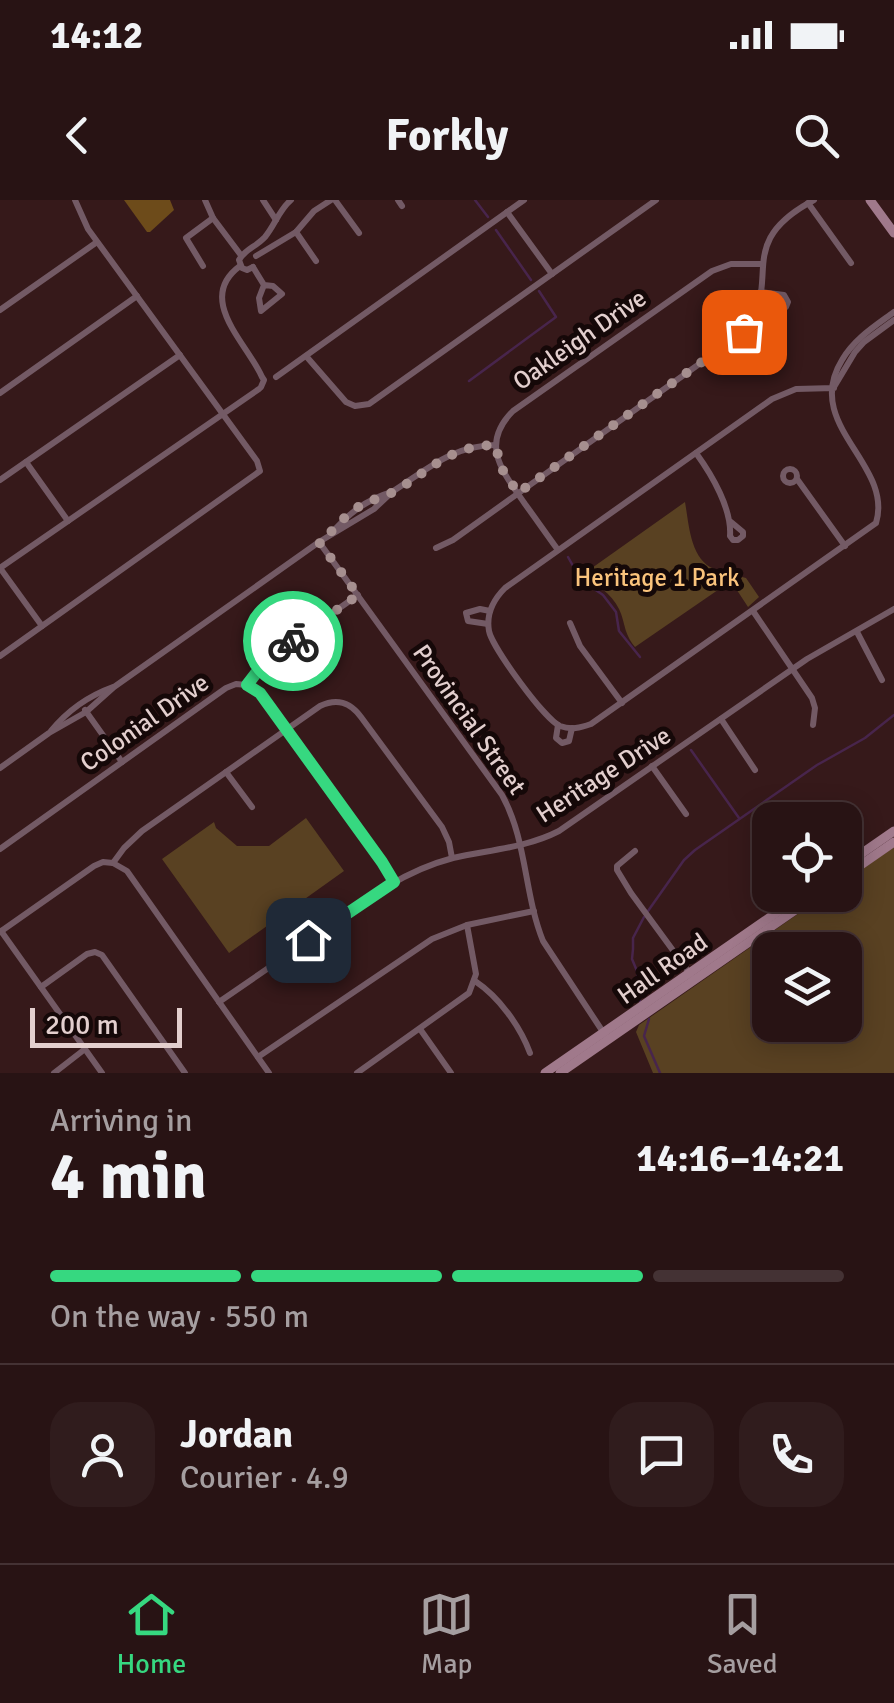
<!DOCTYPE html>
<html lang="en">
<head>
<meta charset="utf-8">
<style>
	body { margin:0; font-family:Signika,sans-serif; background:#301c1d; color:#f1f3f6; height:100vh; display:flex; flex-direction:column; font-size:38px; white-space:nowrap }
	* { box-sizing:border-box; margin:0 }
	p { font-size:32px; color:#a59ea0 }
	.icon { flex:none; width:55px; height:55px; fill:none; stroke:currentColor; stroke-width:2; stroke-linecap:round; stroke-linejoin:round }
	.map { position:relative; height:873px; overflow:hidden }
	.sheet { display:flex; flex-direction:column; background:#281314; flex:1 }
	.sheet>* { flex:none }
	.buttons { position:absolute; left:752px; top:602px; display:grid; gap:20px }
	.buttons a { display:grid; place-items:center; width:110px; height:110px; border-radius:20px; background:#281314; box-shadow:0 5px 25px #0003,0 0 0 2px #443234; font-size:50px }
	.scale { position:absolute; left:30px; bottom:25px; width:152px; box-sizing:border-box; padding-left:10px; border:5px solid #e3cfce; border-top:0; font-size:28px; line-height:35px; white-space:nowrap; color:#e3cfce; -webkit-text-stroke:8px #150808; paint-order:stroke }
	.pin { position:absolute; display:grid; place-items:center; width:85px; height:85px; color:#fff; margin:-42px; border-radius:20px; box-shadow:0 5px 15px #0006 }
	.courier { position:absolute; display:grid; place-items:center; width:100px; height:100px; margin:-50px; border:8px solid #36d880; border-radius:50%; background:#fff; color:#222; box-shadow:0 2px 12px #0007 }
	.overview em { font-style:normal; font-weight:700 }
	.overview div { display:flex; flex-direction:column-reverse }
	.overview { display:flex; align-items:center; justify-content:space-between; height:170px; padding:0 50px }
	h1 { font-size:65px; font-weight:700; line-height:75px }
	.bar { display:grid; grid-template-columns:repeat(4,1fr); gap:15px 10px; align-content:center; height:120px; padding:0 50px }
	.bar i { height:12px; border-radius:8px; background:#443234 }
	.bar .on { background:#36d880 }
	.bar p { grid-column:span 4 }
	.line { display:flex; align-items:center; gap:25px; padding:0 50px; border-top:2px solid #443234 }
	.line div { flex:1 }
	.round { display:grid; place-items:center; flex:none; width:105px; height:105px; border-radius:30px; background:#301c1d }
	.status { display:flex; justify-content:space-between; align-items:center; height:70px; padding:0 50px; background:#281314; direction:ltr }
	.status svg { height:28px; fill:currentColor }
	header { display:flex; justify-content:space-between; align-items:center; height:130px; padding:0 50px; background:#281314; font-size:45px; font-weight:700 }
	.menu { display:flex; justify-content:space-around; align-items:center; height:140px; border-top:2px solid #443234; background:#281314; font-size:28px; color:#a59ea0 }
	.menu a { display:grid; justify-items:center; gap:5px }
	.menu .on { color:#36d880 }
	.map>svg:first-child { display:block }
	.green { fill:#594122; fill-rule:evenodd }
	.forest { fill:#6d4b1a }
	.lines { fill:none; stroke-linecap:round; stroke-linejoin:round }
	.stream { stroke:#48254c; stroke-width:2.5 }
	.street { stroke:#735a65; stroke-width:6 }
	.secondary { stroke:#a0798b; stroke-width:9 }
	.done { stroke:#a68f8f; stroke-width:10; stroke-dasharray:0 18 }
	.route { stroke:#36d880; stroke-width:12 }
	.labels { text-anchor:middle; stroke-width:10; stroke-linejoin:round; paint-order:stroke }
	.street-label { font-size:25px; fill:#e3cfce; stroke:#150808 }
	.park-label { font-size:25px; fill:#fac37c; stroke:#150808 }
</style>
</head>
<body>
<div class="status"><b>14:12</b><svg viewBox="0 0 49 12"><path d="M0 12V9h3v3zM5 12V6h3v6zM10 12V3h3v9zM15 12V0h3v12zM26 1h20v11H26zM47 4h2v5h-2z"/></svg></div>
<header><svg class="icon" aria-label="back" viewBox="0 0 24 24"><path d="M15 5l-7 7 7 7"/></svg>Forkly<svg class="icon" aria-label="search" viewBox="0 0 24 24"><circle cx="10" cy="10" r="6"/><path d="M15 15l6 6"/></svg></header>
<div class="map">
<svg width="894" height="873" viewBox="0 0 894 873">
	<rect width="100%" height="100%" fill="#36191a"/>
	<g class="green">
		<path d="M685,302c4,22 5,57 29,67 9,5 22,6 32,9l13,19 -11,10 -17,-26 -96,66c-12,-15 -9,-23 -16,-38 -8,-16 -22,-24 -37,-34z"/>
		<path d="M306,618l38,53 -115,82 -67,-94 52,-37 2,6 21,18h32z"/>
		<path d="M894,647v226h-241l-17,-41 3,-7 186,-130h20v-14zM770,750h75v75h-75z"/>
	</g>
	<path class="forest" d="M124,0h46l4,10 -24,22h-3z"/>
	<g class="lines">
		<g class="stream">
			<path d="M475,0l13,17"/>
			<path d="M496,30l35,50"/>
			<path d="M469,181l87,-64 -17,-26"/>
			<path d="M568,357l13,23 22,15 13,17 3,19 21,26"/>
			<path d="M691,550l48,68"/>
			<path d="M648,711l36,-51 11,-10 122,-85 48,-27 29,-23"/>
			<path d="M640,801l-3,-30 -5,-12 1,-10v-11l11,-21"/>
			<path d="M649,819l-5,17 16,37"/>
		</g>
		<g class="street">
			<path d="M205,0l8,18 27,36"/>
			<path d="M263,0l13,20"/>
			<path d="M335,0l24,33"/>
			<path d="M398,0l4,6"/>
			<path d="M808,3l43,60"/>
			<path d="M507,12l45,62"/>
			<path d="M296,32l20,29"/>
			<path d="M256,56l40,-24 18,-21 17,-11"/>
			<path d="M203,66l-17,-28 27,-20"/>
			<path d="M240,66c-45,33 7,77 22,111l2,3 -3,7"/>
			<path d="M253,67l-6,3 -5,-2 -3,-8c6,-11 17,-13 26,-23 10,-12 14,-27 26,-37"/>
			<path d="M253,67l11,18 -5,13 2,13 21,-17 -9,-8 -9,-1"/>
			<path d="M759,105l23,3 4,-1 2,-5 -4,-7 -24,-3"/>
			<path d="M0,110l97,-68"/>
			<path d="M306,156l40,46 9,4 14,-2 287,-204"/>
			<path d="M276,177l248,-177"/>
			<path d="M834,187l21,-35 9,-10 30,-22"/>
			<path d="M834,188l-38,1 -24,10 -267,189c-12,12 -19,26 -16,43 3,16 56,89 71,95 11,4 20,2 31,-2l285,-201c18,-59 -74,-98 -34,-163 12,-21 33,-34 52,-48"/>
			<path d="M0,193l137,-97"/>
			<path d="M696,253c16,22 36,56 34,83l3,4h5l5,-4v-4l-12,-10"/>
			<path d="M26,262l42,59"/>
			<circle cx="790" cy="276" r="7"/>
			<path d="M797,279l48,67"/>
			<path d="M0,280l180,-125"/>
			<path d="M392,292c36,-23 59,-46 103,-47"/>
			<path d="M319,342l183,253c25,45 22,99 41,146l62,94"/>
			<path d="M436,348l17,-8 291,-208c41,-51 -13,-88 70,-132"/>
			<path d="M558,350c-11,-15 -22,-31 -33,-46 -22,-32 -46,-59 -12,-93l199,-140 19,-7h31"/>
			<path d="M0,368l259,-179"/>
			<path d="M0,368l42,58"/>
			<path d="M753,411l59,87 3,10 -2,17"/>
			<path d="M570,423l10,23 42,57"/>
			<path d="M488,424l-20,-3 -2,-8 14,-4 10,2"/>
			<path d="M857,432l25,48"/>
			<path d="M0,456l260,-185 -3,-10 -169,-232 -13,-29"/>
			<path d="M247,485l13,8 122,169 11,20"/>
			<path d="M247,485l23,-28 88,-62"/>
			<path d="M85,510l37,52"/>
			<path d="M721,519l34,51"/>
			<path d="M558,525l-2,13 6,5 7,-2 3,-13"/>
			<path d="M51,531c17,-21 37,-35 62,-44"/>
			<path d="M652,566l34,48"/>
			<path d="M0,568l49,-35 37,-21 28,-25 205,-145 55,-33 18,-17c-27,8 -44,22 -62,43"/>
			<path d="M226,572l26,35"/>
			<path d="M0,649l226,-161 10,-4 11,1"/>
			<path d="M635,651l-18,15v4l14,23 60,82"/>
			<path d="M113,663l14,8 142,202"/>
			<path d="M1,731l101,142"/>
			<path d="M0,732l94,-66 9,-4 10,1 11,-15 18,-17 178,-125c17,-8 30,-4 41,11l81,110 7,15 3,16"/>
			<path d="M475,781c24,16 45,45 55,72"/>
			<path d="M41,787l46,-33 8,-2 7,3 83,118"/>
			<path d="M219,802l169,-116c20,-12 42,-22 65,-28 35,-8 73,-10 106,-27l248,-172 87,-50"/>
			<path d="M420,829l31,44"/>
			<path d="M258,857l174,-118 35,-14 67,-14"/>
			<path d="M54,873l31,-24"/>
			<path d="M357,873l112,-80 7,-19 -9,-49"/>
		</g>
		<g class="secondary">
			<path d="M870,0l24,33"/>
			<path d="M845,665l49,-34"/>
			<path d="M845,676l49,-34"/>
			<path d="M545,873l257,-178"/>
			<path d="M560,873l257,-178"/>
		</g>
	</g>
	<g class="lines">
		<path class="done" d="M293,441l65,-46 -39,-53c13,-9 22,-23 35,-32 13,-10 29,-12 43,-20 36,-22 53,-44 99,-45l4,21 18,27 226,-161"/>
		<path class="route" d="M293,441l-30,23 -16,21 13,8 122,169 12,20 -86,58"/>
	</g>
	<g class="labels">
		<g class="street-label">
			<text transform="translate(579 139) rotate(-35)" y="9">Oakleigh Drive</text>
			<text transform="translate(470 519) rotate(55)" y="9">Provincial Street</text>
			<text transform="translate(144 522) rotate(-35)" y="9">Colonial Drive</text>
			<text transform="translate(603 574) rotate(-33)" y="9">Heritage Drive</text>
			<text transform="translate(662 768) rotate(-35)" y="9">Hall Road</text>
		</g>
		<g class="park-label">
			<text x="657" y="386">Heritage 1 Park</text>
		</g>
	</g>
</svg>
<div class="buttons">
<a><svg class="icon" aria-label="locate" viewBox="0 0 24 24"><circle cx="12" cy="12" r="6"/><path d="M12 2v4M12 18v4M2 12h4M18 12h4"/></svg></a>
<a><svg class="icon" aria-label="layers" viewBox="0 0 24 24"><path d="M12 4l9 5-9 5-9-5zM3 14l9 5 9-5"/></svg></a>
</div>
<div class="scale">200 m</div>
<div class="pin" style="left:744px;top:132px;background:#ea580c"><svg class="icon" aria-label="bag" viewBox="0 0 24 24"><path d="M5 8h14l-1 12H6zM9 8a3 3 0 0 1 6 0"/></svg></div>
<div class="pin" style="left:308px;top:740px;background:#1f2937"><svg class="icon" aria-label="home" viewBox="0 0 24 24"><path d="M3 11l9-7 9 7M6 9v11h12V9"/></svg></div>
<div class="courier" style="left:293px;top:441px"><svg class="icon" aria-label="bike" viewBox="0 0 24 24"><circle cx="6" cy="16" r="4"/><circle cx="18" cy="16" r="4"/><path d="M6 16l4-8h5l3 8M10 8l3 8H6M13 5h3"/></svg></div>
</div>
<section class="sheet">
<div class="overview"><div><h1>4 min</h1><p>Arriving in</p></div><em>14:16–14:21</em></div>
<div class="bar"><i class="on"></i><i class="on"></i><i class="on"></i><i></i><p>On the way · 550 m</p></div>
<div class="line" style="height:180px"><a class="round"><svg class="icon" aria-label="person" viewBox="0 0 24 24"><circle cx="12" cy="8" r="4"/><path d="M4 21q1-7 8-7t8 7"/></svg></a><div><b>Jordan</b><p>Courier · 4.9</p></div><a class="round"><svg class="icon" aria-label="chat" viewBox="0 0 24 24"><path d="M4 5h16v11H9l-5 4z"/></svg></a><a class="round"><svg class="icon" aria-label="phone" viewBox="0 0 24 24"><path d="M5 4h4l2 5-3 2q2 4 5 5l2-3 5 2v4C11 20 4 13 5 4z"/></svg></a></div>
</section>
<nav class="menu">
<a class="on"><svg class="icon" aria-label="home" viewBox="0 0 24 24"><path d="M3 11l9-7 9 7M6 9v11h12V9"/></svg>Home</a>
<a><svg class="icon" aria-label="map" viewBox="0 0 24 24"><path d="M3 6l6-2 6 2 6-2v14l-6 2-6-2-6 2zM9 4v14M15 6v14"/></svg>Map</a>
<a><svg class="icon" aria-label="saved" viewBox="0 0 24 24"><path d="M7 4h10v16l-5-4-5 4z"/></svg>Saved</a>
</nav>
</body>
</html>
